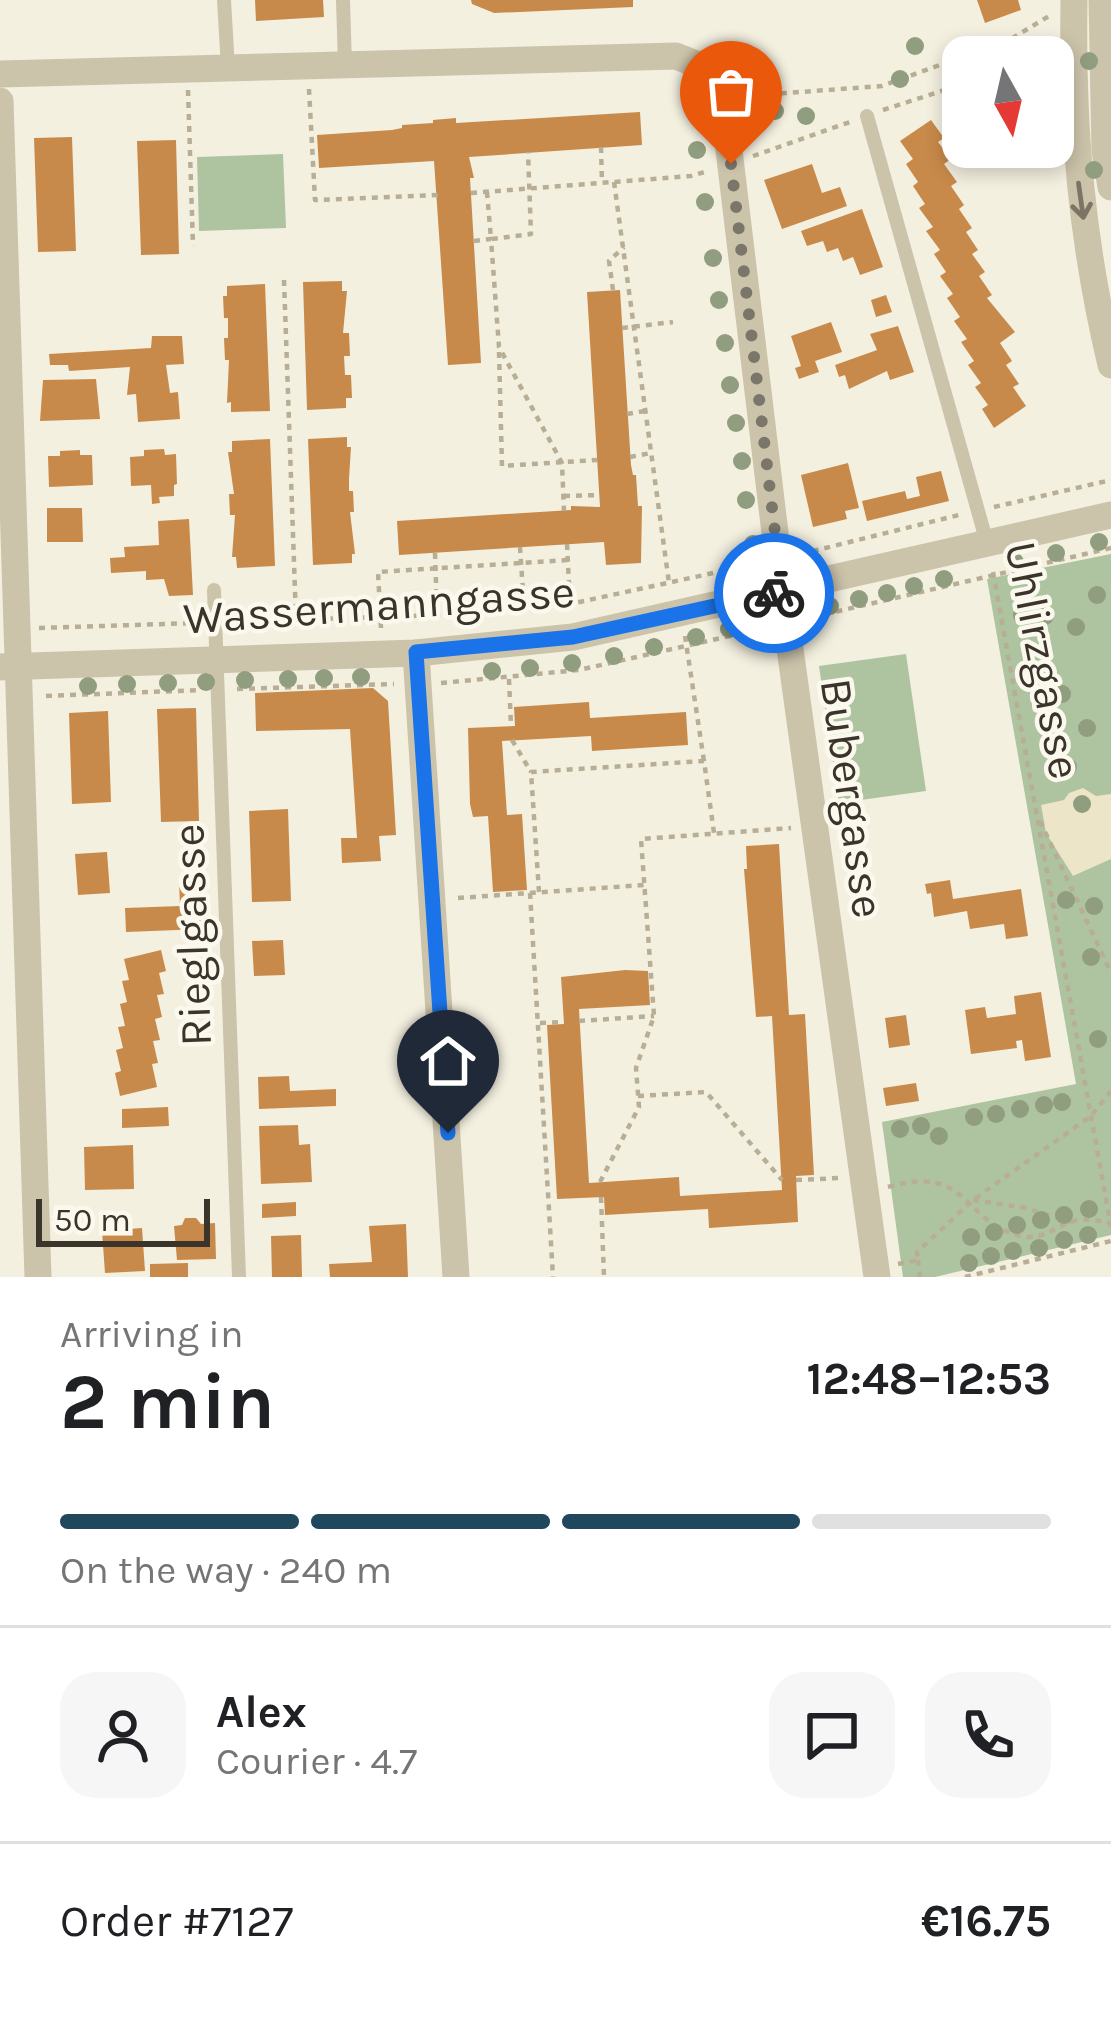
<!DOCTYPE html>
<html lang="en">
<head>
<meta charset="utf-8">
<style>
	body { margin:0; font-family:Karla,sans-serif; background:#f6f6f6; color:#202124; height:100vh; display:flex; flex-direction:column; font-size:45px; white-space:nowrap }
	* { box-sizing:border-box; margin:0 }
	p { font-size:39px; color:#757577 }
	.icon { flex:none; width:66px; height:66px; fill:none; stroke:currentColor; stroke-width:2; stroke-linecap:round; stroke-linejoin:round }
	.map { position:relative; height:1277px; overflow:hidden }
	.sheet { display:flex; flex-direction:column; background:#fff; flex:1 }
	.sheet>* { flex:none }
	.needle { width:78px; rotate:172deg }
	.controls { position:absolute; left:942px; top:36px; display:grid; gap:24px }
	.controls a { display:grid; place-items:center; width:132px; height:132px; border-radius:24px; background:#fff; box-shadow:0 6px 18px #0003; font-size:60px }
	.scale { position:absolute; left:36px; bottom:30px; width:174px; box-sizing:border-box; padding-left:12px; border:6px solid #3a342a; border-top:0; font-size:33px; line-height:42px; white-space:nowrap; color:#3a342a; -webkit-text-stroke:9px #fbf8ed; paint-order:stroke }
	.pin { position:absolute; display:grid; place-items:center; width:102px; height:102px; color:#fff; margin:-123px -51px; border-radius:50% 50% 50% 0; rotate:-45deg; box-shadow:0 0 12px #0007 }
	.pin .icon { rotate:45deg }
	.courier { position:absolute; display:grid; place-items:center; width:120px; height:120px; margin:-60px; border:9px solid #1a73e8; border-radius:50%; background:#fff; color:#222; box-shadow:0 3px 15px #0007 }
	.overview em { font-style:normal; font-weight:700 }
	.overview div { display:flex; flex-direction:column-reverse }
	.overview { display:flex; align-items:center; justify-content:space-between; height:204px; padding:0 60px }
	h1 { font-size:78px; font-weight:700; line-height:90px }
	.bar { display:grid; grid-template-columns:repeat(4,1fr); gap:18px 12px; align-content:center; height:144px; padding:0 60px }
	.bar i { height:15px; border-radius:9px; background:#e0e0e0 }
	.bar .current { background:#1f485d }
	.bar p { grid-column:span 4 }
	.line { display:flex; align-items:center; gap:30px; padding:0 60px; border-top:3px solid #e0e0e0 }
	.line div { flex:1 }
	.round { display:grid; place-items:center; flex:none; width:126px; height:126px; border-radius:36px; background:#f6f6f6 }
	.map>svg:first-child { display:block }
	.green { fill:#aec39f }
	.plaza { fill:#ece5c7 }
	.building { fill:#c88a4a }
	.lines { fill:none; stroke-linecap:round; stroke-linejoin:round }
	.path { stroke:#b8ae95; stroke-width:4.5; stroke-dasharray:6 6; stroke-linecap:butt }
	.lane { stroke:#ccc3ab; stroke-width:14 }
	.street { stroke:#ccc3ab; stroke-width:27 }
	.tree { fill:#909d7e }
	.oneway { stroke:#7c7464 }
	.done { stroke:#7b766a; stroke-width:12; stroke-dasharray:0 21.6 }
	.route { stroke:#1a73e8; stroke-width:15 }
	.labels { text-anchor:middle; stroke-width:9; stroke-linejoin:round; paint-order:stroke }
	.street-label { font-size:45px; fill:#3a342a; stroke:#fbf8ed }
</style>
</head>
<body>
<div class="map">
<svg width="1111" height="1277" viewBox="0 0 1111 1277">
	<rect width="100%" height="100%" fill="#f4f0e0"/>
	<g class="green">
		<path d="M283,154l3,74 -87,3 -2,-74z"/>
		<path d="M1111,554v681l-176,42h-32l-21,-155 194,-38 -89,-505z"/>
		<path d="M906,654l20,137 -87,12 -20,-137z"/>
	</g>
	<path class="plaza" d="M1083,788l13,8 15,-2v65l-38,17 -27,-43 -5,-28 23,-5 5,-7z"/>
	<g class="building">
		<path d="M255,0h68l1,17 -68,4z"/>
		<path d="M471,0h162v7l-139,6 -22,-9z"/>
		<path d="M977,0h41l3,10 -36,13z"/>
		<path d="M640,112l2,33 -173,12 5,21h-4l11,185 -33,2 -14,-204 -115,7 -2,-33 75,-5 10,-2v-3l31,-2v-3l23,-2v5z"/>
		<path d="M931,120l13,18 -6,4 13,17 -7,5 13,18 -6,4 13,19 -5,4 13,19 -6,4 12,18 -6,4 13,18 -6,4 13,19 -5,3 28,34 -15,11 12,18 -6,4 13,19 -6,3 13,19 -32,22 -12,-19 6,-4 -13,-18 6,-4 -13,-18 6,-4 -13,-19 6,-3 -13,-18 6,-4 -13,-19 6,-4 -13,-18 6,-4 -12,-18 6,-4 -14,-19 7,-4 -14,-19 6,-4 -12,-18 5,-4 -12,-18 7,-5 -13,-18z"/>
		<path d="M72,137l4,114 -38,1 -4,-114z"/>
		<path d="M176,140l3,114 -38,1 -4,-114z"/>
		<path d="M812,164l10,29 18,-6 7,19 -65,23 -18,-49z"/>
		<path d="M862,209l21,58 -23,8 -7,-18 -10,4 -5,-13 -11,4 -4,-11 -16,5 -6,-15z"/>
		<path d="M342,281v10h5l-4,42h6l1,23h-6l1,19h6l1,23h-6v10l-39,2 -4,-128z"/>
		<path d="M265,284l5,127 -39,1v-10l-4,1 2,-43h-4l-1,-22h4v-20h-4l-1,-22h4v-10z"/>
		<path d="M620,290l11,175 2,10h3l2,31h4l-1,57 -35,2 -2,-23 -205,13 -2,-34 174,-11v-4l29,1 -13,-215z"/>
		<path d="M886,295l6,17 -16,5 -5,-17z"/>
		<path d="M831,322l11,30 -27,9 4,11 -20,7 -4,-11 6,-2 -10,-30z"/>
		<path d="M898,326l16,46 -24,8 -3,-9 -38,18 -4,-14 -6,2 -4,-12 42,-15 -7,-16z"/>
		<path d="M152,336h30l2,28 -18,1 4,28 8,-1 2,27 -42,3 -2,-28 -9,1 3,-28 -61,4 -1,-6h-18l-1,-11 102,-6z"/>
		<path d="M96,379l4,40 -60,2 3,-41z"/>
		<path d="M347,437v10h4l-2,32v12h4l1,21h-4l5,42h-3v9l-39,2 -5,-126z"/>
		<path d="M270,439l5,127 -38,2 -1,-11h-4l3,-42h-5l-1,-21h5l-6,-42h4v-11z"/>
		<path d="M164,449l1,6 11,-1 1,30 -3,1v11l-15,1 1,6 -8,1 -1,-19 -20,1 -1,-29 14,-1v-6z"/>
		<path d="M80,450v5h12l1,30 -44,2 -1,-31h12v-5z"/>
		<path d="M848,463l11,45 -14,3 2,8 -34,8 -12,-52z"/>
		<path d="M941,471l8,30 -82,20 -5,-20 43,-10 2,8 13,-3 -4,-19z"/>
		<path d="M47,508h35l1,34h-36z"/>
		<path d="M189,519l4,76 -24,1 -5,-17 -18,1v-9l-35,2 -1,-15 15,-1 -1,-10 35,-2 -1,-24z"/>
		<path d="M373,688l15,13 8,134 -17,1 2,25 -39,2 -1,-25h16l-7,-109 -94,2 -1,-38z"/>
		<path d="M589,702l1,16 96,-6 2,33 -96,6 -1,-15 -89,5 5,74 15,-1 5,76 -34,2 -5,-76 -15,1 -3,-13 -2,-76 47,-2 -1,-19z"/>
		<path d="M196,708l3,113 -38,1 -4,-113z"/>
		<path d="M108,711l3,91 -39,2 -3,-91z"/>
		<path d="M288,809l3,92 -39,1 -3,-91z"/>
		<path d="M779,844l10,171 16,-1 9,161 -18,1 2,46 -89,6 -1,-19 -103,6 -1,-18 -47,2 -10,-174 17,-1 -3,-47 64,-7 23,1 2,34 -71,4 10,174 90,-6 1,19 102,-6 -10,-174 -16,1 -12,-148h3l-1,-23z"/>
		<path d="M107,852l3,41 -32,2 -3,-41z"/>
		<path d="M201,880l2,49 -77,3 -1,-24 55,-2 -1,-25z"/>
		<path d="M950,880l3,19 68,-10 7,47 -22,3 -2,-15 -34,5 -3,-18 -33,6 -3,-24 -4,1 -2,-10z"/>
		<path d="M283,940l2,35 -31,1 -2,-35z"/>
		<path d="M161,950l5,21 -7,2 5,21 -7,1 5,22 -7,2 5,21 -7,1 5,22 -6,1 5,23 -37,9 -5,-23 6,-2 -5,-21 7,-2 -5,-21 7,-1 -5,-22 7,-2 -5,-21 7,-1 -5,-21z"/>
		<path d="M1041,992l10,65 -26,4 -3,-21 -6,1 1,7 -46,6 -6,-44 20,-3 2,11 29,-4 -2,-18z"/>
		<path d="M906,1015l4,30 -21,3 -4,-30z"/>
		<path d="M289,1076l1,15 46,-2v17l-77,3 -1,-32z"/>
		<path d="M916,1083l3,18 -33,5 -3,-18z"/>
		<path d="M168,1107l1,19 -47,2v-19z"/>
		<path d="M298,1125l1,20 11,-1 2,38 -51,2 -2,-58z"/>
		<path d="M133,1145l1,44 -49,1 -1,-43z"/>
		<path d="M296,1202v14l-34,2v-14z"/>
		<path d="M185,1218h11l5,6 14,-1 1,36 -39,1 -3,-34 8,-1z"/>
		<path d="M406,1224l2,53h-78l-1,-13 43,-2 -3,-36z"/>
		<path d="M142,1228l3,43 -40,2 -3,-42z"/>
		<path d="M301,1235l1,42h-30l-1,-41z"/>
		<path d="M188,1263v14h-38v-13z"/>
	</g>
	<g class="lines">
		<g class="path">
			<path d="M309,89l6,111 124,-5"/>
			<path d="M188,90l5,156"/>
			<path d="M745,96l137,-10 129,-47 38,-23"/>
			<path d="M883,110l80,-26"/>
			<path d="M601,147l1,36"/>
			<path d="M753,156l97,-34"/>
			<path d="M614,182l55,401"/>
			<path d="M487,192l4,47 40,-5 -3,-82"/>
			<path d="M471,193l220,-17 17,-5"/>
			<path d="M474,241l17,-2 8,108 63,116 2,48"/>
			<path d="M284,280l12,339"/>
			<path d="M613,290l-4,-29 15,-14"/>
			<path d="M622,328l51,-6"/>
			<path d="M499,352l3,114 95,-6"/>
			<path d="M627,414l18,-3"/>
			<path d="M630,457l21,-4"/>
			<path d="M564,496l35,-1"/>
			<path d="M994,507l117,-27"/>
			<path d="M567,544l3,60"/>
			<path d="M520,547l4,60"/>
			<path d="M435,553l2,60"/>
			<path d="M801,554l158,-39"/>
			<path d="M993,572l118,655"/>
			<path d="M813,617l298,-69"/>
			<path d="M231,622l207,-7 132,-11 185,-40"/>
			<path d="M39,628l157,-5"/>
			<path d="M381,628l-3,-56 190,-12"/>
			<path d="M685,636l19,125"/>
			<path d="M509,679l2,47"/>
			<path d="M441,683l138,-13 182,-41"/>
			<path d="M237,689l157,-5"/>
			<path d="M46,696l156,-6"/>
			<path d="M512,740l19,32"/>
			<path d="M1040,821l71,152"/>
			<path d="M539,892l-8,-120 173,-11 10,72"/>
			<path d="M530,893l23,384"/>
			<path d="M458,898l186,-13"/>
			<path d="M579,1021l75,-5"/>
			<path d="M540,1023l24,-1"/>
			<path d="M638,1096l68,-4 76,88"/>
			<path d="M796,1180l44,-2"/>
			<path d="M600,1182l39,-75 -3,-39 18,-52 -13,-177 150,-11"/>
			<path d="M888,1187c82,-24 74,36 133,49 21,5 33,-9 52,-15 12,-3 25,-1 37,2"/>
			<path d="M601,1197l3,80"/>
			<path d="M973,1200l52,8 47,14"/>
			<path d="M918,1260l2,17"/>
			<path d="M898,1264l20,-4 -1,-8 56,-52 118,-84 20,-25"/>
			<path d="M965,1277l146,-36"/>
		</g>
		<g class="lane">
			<path d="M224,0l4,68"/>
			<path d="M343,0l2,65"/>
			<path d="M867,116l120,427"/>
			<path d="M214,590l25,687"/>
		</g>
		<g class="street">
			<path d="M1074,0c-2,130 7,238 37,365"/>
			<path d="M1102,0l3,151 6,36"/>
			<path d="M0,74l676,-18 20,8 26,28 60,499 95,686"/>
			<path d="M0,101l38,1176"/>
			<path d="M416,653l40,624"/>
			<path d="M0,667l416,-14 157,-16 538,-122"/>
		</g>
	</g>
	<g class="tree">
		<circle cx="915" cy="46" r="9"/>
		<circle cx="1089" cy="61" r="9"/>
		<circle cx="900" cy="79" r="9"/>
		<circle cx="775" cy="111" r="9"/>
		<circle cx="806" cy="116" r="9"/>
		<circle cx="697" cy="150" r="9"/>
		<circle cx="1094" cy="170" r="9"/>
		<circle cx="705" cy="202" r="9"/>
		<circle cx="713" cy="258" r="9"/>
		<circle cx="719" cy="300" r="9"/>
		<circle cx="725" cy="343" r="9"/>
		<circle cx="730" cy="385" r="9"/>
		<circle cx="736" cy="423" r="9"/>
		<circle cx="742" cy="461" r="9"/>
		<circle cx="746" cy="500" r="9"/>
		<circle cx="1099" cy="542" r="9"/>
		<circle cx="753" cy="544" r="9"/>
		<circle cx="1056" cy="553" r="9"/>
		<circle cx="1015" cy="562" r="9"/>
		<circle cx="944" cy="579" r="9"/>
		<circle cx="914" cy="586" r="9"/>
		<circle cx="887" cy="593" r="9"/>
		<circle cx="1097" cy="595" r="9"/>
		<circle cx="859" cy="599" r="9"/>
		<circle cx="830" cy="606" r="9"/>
		<circle cx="1022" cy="615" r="9"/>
		<circle cx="1045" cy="616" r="9"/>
		<circle cx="1076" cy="627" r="9"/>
		<circle cx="729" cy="629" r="9"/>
		<circle cx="696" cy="637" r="9"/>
		<circle cx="654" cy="647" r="9"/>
		<circle cx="614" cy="656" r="9"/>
		<circle cx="572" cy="663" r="9"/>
		<circle cx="530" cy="668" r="9"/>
		<circle cx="492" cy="671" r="9"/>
		<circle cx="361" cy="677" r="9"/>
		<circle cx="324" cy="678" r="9"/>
		<circle cx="288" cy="679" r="9"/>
		<circle cx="245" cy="680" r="9"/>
		<circle cx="206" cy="682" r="9"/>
		<circle cx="168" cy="683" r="9"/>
		<circle cx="127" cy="684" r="9"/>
		<circle cx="88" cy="686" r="9"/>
		<circle cx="1062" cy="694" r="9"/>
		<circle cx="1087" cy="728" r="9"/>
		<circle cx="1068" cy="767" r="9"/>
		<circle cx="1082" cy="804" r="9"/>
		<circle cx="1066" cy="900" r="9"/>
		<circle cx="1094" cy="906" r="9"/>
		<circle cx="1091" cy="957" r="9"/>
		<circle cx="1098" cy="1039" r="9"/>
		<circle cx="1062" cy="1102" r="9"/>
		<circle cx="1044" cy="1105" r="9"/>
		<circle cx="1020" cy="1109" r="9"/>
		<circle cx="996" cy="1114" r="9"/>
		<circle cx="974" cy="1117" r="9"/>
		<circle cx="921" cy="1126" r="9"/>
		<circle cx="900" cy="1129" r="9"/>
		<circle cx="939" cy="1136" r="9"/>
		<circle cx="1089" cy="1209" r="9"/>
		<circle cx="1064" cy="1215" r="9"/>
		<circle cx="1041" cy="1220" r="9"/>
		<circle cx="1017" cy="1225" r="9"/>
		<circle cx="994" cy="1232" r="9"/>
		<circle cx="1088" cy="1235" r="9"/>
		<circle cx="971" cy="1237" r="9"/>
		<circle cx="1064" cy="1240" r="9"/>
		<circle cx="1039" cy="1248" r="9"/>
		<circle cx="1013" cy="1251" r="9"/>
		<circle cx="991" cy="1256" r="9"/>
		<circle cx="969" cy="1263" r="9"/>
	</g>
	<defs><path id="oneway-shaft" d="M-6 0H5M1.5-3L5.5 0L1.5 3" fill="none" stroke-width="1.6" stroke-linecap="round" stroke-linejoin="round" transform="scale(3)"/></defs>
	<use class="oneway" href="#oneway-shaft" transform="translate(1081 201) rotate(82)"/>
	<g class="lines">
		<path class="done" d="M731,164l51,427 -8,2"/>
		<path class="route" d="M448,1133l-32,-481 157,-15 201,-44"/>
	</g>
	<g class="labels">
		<g class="street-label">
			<text transform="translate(379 604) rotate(-4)" y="16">Wassermanngasse</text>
			<text transform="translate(1044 660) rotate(79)" y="16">Uhlirzgasse</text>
			<text transform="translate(853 798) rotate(82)" y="16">Bubergasse</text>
			<text transform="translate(191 935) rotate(-92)" y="16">Rieglgasse</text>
		</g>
	</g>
</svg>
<div class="controls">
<a><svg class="needle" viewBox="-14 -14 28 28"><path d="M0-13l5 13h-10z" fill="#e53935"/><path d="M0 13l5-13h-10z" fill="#757577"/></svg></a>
</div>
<div class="scale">50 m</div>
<div class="pin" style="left:731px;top:164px;background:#ea580c"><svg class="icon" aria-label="bag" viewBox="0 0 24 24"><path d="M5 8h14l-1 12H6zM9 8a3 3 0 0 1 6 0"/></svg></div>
<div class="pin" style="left:448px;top:1133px;background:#1f2937"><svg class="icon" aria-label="home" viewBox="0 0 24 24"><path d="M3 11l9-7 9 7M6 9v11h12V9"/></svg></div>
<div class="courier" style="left:774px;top:593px"><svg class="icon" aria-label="bike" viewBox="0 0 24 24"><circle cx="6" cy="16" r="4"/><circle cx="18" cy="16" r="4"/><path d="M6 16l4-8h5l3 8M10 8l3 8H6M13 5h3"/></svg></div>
</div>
<section class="sheet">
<div class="overview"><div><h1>2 min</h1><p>Arriving in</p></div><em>12:48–12:53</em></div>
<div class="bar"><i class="current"></i><i class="current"></i><i class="current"></i><i></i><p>On the way · 240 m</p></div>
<div class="line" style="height:216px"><a class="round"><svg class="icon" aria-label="person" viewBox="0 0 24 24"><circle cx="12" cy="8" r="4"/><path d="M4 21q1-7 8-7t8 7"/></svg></a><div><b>Alex</b><p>Courier · 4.7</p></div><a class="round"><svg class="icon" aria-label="chat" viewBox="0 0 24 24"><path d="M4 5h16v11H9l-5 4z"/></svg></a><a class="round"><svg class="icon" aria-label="phone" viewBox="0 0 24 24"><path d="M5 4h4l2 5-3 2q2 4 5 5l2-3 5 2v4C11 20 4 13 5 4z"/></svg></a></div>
<div class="line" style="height:156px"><div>Order #7127</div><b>€16.75</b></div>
</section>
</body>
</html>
